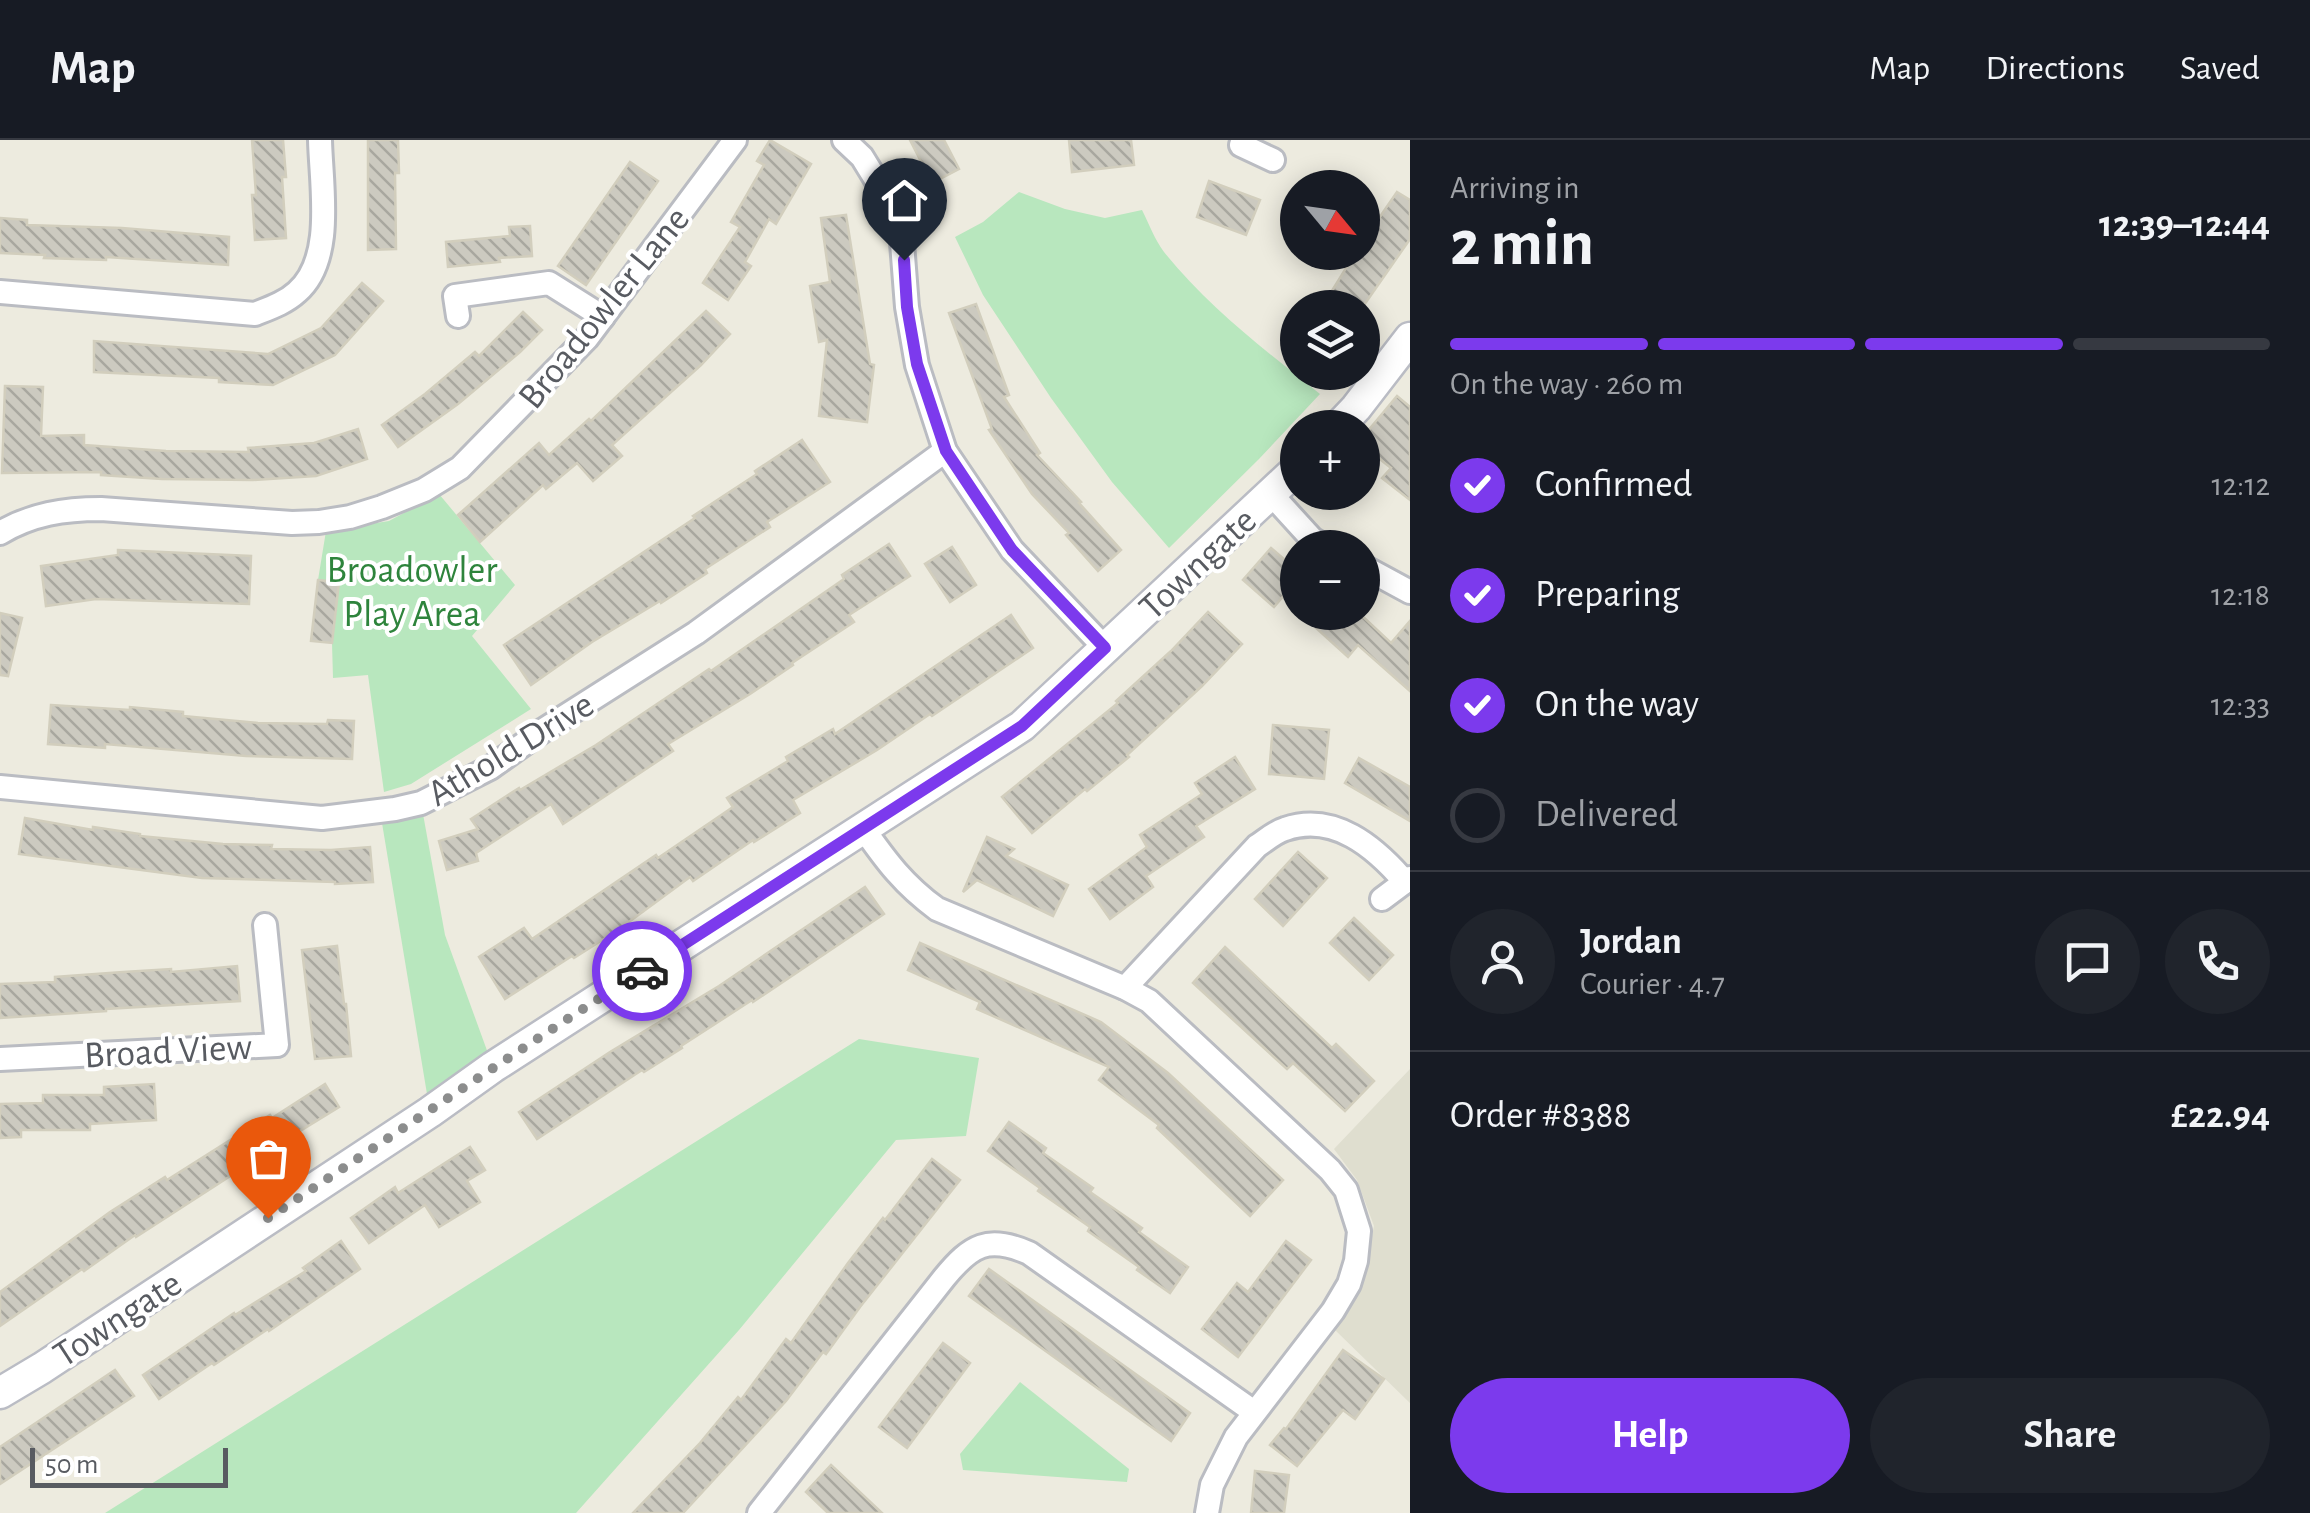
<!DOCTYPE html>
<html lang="en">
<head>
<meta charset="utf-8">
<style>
	body { margin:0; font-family:"Alegreya Sans",sans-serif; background:#20242c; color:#f1f3f6; height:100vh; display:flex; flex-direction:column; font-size:38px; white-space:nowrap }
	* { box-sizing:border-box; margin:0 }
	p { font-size:32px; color:#9ea1a6 }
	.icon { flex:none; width:55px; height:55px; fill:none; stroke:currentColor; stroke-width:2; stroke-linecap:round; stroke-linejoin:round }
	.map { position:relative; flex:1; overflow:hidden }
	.side { display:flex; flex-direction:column; background:#171b24; width:900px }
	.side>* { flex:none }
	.needle { width:65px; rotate:119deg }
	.tools { position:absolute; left:1280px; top:30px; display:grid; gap:20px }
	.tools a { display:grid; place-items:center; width:100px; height:100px; border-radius:50%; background:#171b24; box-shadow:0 5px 25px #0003; font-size:50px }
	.scale { position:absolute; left:30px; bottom:25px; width:198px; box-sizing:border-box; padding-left:10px; border:5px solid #585b61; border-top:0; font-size:28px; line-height:35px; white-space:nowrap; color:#585b61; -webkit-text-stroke:8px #fff; paint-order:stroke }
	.pin { position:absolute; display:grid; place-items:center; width:85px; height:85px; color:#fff; margin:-102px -42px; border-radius:50% 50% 50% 0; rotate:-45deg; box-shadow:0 0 10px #0007 }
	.pin .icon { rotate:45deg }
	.courier { position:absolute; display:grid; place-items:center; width:100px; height:100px; margin:-50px; border:8px solid #7c3aed; border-radius:50%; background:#fff; color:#222; box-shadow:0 2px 12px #0007 }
	.summary em { font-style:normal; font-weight:700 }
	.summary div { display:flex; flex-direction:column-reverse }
	.summary { display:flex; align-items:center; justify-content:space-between; height:170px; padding:0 40px }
	h1 { font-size:65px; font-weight:700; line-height:75px }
	.bar { display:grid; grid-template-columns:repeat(4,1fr); gap:15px 10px; align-content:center; height:120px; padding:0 40px }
	.bar i { height:12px; border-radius:8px; background:#363941 }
	.bar .selected { background:#7c3aed }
	.bar p { grid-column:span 4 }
	.line { display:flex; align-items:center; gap:25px; padding:0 40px; border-top:2px solid #363941 }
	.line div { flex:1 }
	.round { display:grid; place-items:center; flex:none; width:105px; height:105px; border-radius:52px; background:#20242c }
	ol { padding:0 40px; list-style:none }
	li { display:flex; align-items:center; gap:30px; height:110px }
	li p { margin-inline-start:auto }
	li .icon { padding:10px; border-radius:50%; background:#7c3aed; color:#fff; stroke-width:4 }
	li:last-child { color:#9ea1a6 }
	li i { width:55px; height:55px; border:5px solid #363941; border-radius:50% }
	.cta { display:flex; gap:20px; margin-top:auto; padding:20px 40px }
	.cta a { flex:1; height:115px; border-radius:60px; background:#7c3aed; color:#fff; font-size:40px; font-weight:700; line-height:115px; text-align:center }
	.cta a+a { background:#20242c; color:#f1f3f6 }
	header { display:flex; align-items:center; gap:60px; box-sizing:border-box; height:140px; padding:0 50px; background:#171b24; border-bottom:2px solid #363941 }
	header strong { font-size:48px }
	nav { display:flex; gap:55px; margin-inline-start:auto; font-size:35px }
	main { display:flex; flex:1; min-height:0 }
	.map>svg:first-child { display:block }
	.education { fill:#dfdecf }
	.green { fill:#b8e7be }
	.building { fill:url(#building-back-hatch); stroke:#d2cebd; stroke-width:2.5 }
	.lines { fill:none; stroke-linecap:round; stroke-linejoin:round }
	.street-casing { stroke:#babcc2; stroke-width:28 }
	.secondary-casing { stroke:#babcc4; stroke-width:35 }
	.street { stroke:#fff; stroke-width:22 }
	.secondary { stroke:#fff; stroke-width:30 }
	.done { stroke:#8c8d8d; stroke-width:10; stroke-dasharray:0 18 }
	.route { stroke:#7c3aed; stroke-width:12 }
	.labels { text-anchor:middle; stroke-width:8; stroke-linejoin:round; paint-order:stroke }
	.street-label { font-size:38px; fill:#585b61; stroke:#fff }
	.park-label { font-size:38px; fill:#2e843c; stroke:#fff }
</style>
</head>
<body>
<header>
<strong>Map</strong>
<nav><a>Map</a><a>Directions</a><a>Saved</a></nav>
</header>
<main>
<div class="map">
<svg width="1410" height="1373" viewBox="0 0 1410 1373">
	<defs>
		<pattern id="building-back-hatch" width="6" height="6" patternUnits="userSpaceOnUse" patternTransform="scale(2.5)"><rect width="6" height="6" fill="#cccac0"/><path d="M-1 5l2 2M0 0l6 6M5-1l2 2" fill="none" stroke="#a8a79f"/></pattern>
	</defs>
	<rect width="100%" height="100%" fill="#edebdf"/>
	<path class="education" d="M1410,929v334l-76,-74 27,-41 13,-62 -17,-46 -23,-31z"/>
	<g class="green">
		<path d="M1019,52l46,17 40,9 37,-8c7,14 13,30 22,42 44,55 101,98 156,142l-61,65 -90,89 -57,-66 -61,-84 -68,-103 -28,-58 28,-15z"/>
		<path d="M439,354l76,91 -43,51 59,73 -120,75 -27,8 -16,-117 -35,3 -1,-35 7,-60 -21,-3 8,-49 63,-10z"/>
		<path d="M421,663l24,132 48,132 -63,45 -50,-301z"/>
		<path d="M859,899l120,19 -13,78 -70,4 -157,190 -163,183h-471z"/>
		<path d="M1020,1242l109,87 -2,13 -164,-12 -3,-16z"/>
	</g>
	<g class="building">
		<path d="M252,0h31l3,37h-4l4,61 -31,2 -3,-45h4z"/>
		<path d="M368,0h30l1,33h-4l1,76 -28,1z"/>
		<path d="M770,0l41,24 -35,60 -7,-5 -24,43 6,4 -23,34 -25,-17 37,-56 -9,-5 33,-57 -7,-4z"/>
		<path d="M910,0h34l15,29 -27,14z"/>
		<path d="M1069,0h62l3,25 -62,7z"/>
		<path d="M630,22l28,19 -72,104 -28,-19z"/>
		<path d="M1209,41l51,19 -14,35 -49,-18z"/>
		<path d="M1397,52l13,8v39l-48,69h-12l-20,-14 26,-42h6v-9z"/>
		<path d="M846,75l24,149 4,1 -7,57 -48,-6 8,-76 -8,2 -9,-56 20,-4 -9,-64z"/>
		<path d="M0,78l27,2v5l95,3 107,9 -1,28 -122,-8v3l-62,-2 1,-3 -45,-2z"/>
		<path d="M530,86l2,30 -33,2 1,4 -52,5 -2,-25 64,-6 -1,-9z"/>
		<path d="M362,143l21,18 -48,54 -62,30 -54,-3v-4l-125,-6v-31l174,13 53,-26z"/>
		<path d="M976,164l33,91 -5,2 36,56 -3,2 44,47 -2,1 42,47 -23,21 -32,-36 3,-2 -37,-39 -43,-64 3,-1 -43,-116z"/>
		<path d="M706,171l24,23 -29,31 -89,80 10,11 -29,25 -16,-18 -31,26 -3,-4 -63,57 -22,-27 81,-72 10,12 40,-36 2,2z"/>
		<path d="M523,172l19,18 -22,22 -62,52 -60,43 -16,-22 43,-31 50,-42 4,4z"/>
		<path d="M5,246l38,1 -2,49 43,-1v10l82,6 83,1 -1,-4 66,-5 44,-14 9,30 -51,17 -63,4 -91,-1 -61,-4v-3l-99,1z"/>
		<path d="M1397,256l13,11v93l-28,-22 9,-10 -29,-23v-7z"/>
		<path d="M802,300l28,42 -63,40 3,5 -65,42 2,4 -46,30 -1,-2 -68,41 -61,43 -27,-40 191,-127 -2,-2 64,-42 -2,-3z"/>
		<path d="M889,404l21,32 -61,39 5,7 -62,41 1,2 -43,29 -82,50 5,7 -110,73 -12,-20 -75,49 2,8 -31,9 -8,-29 39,-12 -7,-10 48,-31 1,2 76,-45 113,-76 2,2 133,-92 -2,-4z"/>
		<path d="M952,407l24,38 -26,17 -25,-38z"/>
		<path d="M1271,408l27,23v8l-24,28 -31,-27z"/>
		<path d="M118,410l133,6 -2,48 -153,-5 -50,7 -5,-40 77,-11z"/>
		<path d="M318,440l21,2 -7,61 -21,-2z"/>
		<path d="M1208,472l34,32 -40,42 -75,69 2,2 -42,34 -2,-2 -53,44 -30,-36 116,-94 -2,-2 55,-50z"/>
		<path d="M1330,472h28l33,31 19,-22v70l-52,-46 -10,12 -32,-29z"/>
		<path d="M0,473l22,5 -14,58 -8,-1z"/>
		<path d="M1011,475l22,33 -101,68 -2,-2 -53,36 -84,50 7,13 -46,29 -1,-2 -60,41 -3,-4 -72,53 -44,28 -2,-2 -67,43 -26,-42 45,-29 8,11 124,-84 2,3 75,-51 -6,-9 61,-37 -2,-4 47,-28 2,5z"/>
		<path d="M51,565l79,5v-3l53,5v4l75,7 69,1 1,-4 26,1 -2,38 -106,-3 -141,-12v4l-57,-4z"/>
		<path d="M1273,585l56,5 -5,49 -55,-5z"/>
		<path d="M1235,617l20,32 -59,37 8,11 -58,39 7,11 -43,32 -21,-30 58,-42 -7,-12 62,-41 -7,-11z"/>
		<path d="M1359,618l51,29v34l-65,-38z"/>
		<path d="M25,678l68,12v-3l47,7v2l83,8 49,1 -1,4 60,1 39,-3 3,35 -38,2v-2l-133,-4 -183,-24z"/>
		<path d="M987,697l27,12 -8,7 62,29 -15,31 -76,-36 -14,12z"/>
		<path d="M1298,712l29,26 -44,48 -28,-27z"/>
		<path d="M865,747l19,27 -131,88 -1,-2 -71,46 1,2 -38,24 -2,-2 -105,69 -18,-27 91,-60 109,-66z"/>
		<path d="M1354,778l39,37 -24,25 -39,-37z"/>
		<path d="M920,803l181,79 67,51 115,107 -33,36 -93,-88 2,-3 -60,-45 10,-13 -132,-58 3,-7 -72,-32z"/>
		<path d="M337,806l7,58h2l5,52 -36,3 -13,-109z"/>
		<path d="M1225,807l107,101 4,-4 38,37 -29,30 -52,-48 -6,6 -94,-86z"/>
		<path d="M237,826l3,35 -134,8v2l-106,7v-34l55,-2v-5l68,-5 48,-3v3z"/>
		<path d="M154,944l2,36 -66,4v6h-69v7l-21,1v-34l43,-1v-8h61v-8z"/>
		<path d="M325,944l14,23 -109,67 2,1 -96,62 -1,-2 -51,36 -2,-2 -82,57v-34l110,-80 55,-35 2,3 103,-65 2,3z"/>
		<path d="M1009,982l37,26 -3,5 50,35 -3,4 52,36 -3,4 49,35 -18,26 -33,-23 2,-3 -51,-36 2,-4 -52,-36 2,-3 -52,-37z"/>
		<path d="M470,1007l15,23 -18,11 13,21 -41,25 -14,-22 -56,38 -18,-25 44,-31 3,6z"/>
		<path d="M932,1019l28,21 -100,127 -34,47 -3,-2 -37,49 -103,112h-50l67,-70 38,-46 3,3 45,-61 5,4 57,-80 35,-45 2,2z"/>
		<path d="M341,1101l19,28 -91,62 -1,-2 -54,36 -2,-2 -53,36 -16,-24 91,-62 1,2 71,-44 -3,-3z"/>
		<path d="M1286,1101l25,19 -73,97 -36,-28 35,-46 11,9z"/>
		<path d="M989,1129l201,144 -19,28 -202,-145z"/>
		<path d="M943,1203l27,20 -63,85 -28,-21z"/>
		<path d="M1343,1210l41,29 -29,40 -12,-9 -46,56 -27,-21 14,-17 2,1z"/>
		<path d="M115,1230l19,26 -134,88v-37z"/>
		<path d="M831,1325l51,48h-54l-22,-21z"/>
		<path d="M1255,1331l34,4 -5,38h-33z"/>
	</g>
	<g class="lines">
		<g class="street-casing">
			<g id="street">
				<path d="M844,0l18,17 24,39 15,34 6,77 10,58 28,86 67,99 93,98"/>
				<path d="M1243,0l-2,5 32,15"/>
				<path d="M0,152l255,22c15,-6 30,-11 42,-22 38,-33 24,-106 23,-152"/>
				<path d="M458,176l-3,-20 94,-13 54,34"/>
				<path d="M1271,354l41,45 15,9"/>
				<path d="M0,393c32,-19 64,-24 101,-24l191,14 27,-1 31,-5 32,-10 42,-17 36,-22 127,-130 148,-198"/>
				<path d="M1362,426l48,26"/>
				<path d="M0,647l322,31 73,-9 26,-6 69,-35 55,-39 151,-96 249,-182"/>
				<path d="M863,688c23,33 41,57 74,81l188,79 24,13 181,169 16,20 13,41 -3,30 -7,23 -16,27 -97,126 -24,48 -5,28"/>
				<path d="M1382,759l28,-21"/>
				<path d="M1125,848l132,-142c9,-6 18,-14 28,-17 49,-17 90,18 120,53"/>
				<path d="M0,919l277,-14 -12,-120"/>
				<path d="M759,1373l185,-235c27,-33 44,-43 85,-25l225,159"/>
			</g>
		</g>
		<g class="secondary-casing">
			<g id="secondary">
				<path d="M1337,288l19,-20 54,-70"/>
				<path d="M0,1253l42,-25 388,-256 63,-45 529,-341 276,-258"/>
			</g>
		</g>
		<use href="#street" class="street"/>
		<use href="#secondary" class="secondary"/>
	</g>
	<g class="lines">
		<path class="done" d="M268,1078c125,-82 248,-167 374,-247"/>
		<path class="route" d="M642,831l380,-245 83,-78 -93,-98 -66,-99 -29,-87 -10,-57 -3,-47"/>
	</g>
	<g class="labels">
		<g class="street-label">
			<text transform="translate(603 167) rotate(-51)" y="13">Broadowler Lane</text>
			<text transform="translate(1197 423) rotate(-43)" y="13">Towngate</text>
			<text transform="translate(510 608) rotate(-31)" y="13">Athold Drive</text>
			<text transform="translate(168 910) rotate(-3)" y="13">Broad View</text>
			<text transform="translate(117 1178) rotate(-33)" y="13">Towngate</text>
		</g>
		<g class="park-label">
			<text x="412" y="442">Broadowler<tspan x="412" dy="44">Play Area</tspan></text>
		</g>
	</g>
</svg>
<div class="tools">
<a><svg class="needle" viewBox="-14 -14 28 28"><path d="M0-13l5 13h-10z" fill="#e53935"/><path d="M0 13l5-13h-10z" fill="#9ea1a6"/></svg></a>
<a><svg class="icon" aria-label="layers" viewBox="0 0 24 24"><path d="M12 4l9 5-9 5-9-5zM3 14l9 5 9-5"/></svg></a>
<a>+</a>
<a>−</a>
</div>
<div class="scale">50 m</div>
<div class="pin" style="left:268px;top:1078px;background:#ea580c"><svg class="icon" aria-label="bag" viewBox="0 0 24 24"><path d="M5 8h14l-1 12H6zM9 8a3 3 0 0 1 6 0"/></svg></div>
<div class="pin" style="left:904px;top:120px;background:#1f2937"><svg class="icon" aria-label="home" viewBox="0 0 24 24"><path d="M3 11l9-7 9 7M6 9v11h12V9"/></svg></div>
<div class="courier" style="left:642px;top:831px"><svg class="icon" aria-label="car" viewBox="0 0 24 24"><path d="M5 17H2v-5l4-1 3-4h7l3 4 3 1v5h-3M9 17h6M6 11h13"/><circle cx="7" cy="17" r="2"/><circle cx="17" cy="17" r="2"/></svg></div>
</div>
<section class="side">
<div class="summary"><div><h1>2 min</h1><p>Arriving in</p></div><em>12:39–12:44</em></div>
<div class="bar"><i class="selected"></i><i class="selected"></i><i class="selected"></i><i></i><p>On the way · 260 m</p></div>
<ol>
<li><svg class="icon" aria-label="check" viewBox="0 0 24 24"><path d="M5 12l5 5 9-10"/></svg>Confirmed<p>12:12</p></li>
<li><svg class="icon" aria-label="check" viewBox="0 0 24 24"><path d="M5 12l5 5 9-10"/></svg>Preparing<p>12:18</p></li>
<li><svg class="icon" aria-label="check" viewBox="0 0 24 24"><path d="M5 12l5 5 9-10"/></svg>On the way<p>12:33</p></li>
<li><i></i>Delivered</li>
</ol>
<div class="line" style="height:180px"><a class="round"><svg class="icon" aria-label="person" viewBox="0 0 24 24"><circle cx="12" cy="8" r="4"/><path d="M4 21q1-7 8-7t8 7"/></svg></a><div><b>Jordan</b><p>Courier · 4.7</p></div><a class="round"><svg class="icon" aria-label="chat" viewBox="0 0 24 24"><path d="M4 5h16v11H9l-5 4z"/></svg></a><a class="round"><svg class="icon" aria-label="phone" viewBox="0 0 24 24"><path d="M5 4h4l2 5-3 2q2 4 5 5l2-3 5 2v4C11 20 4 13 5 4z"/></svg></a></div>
<div class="line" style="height:130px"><div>Order #8388</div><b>£22.94</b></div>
<div class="cta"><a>Help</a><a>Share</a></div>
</section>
</main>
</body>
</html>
